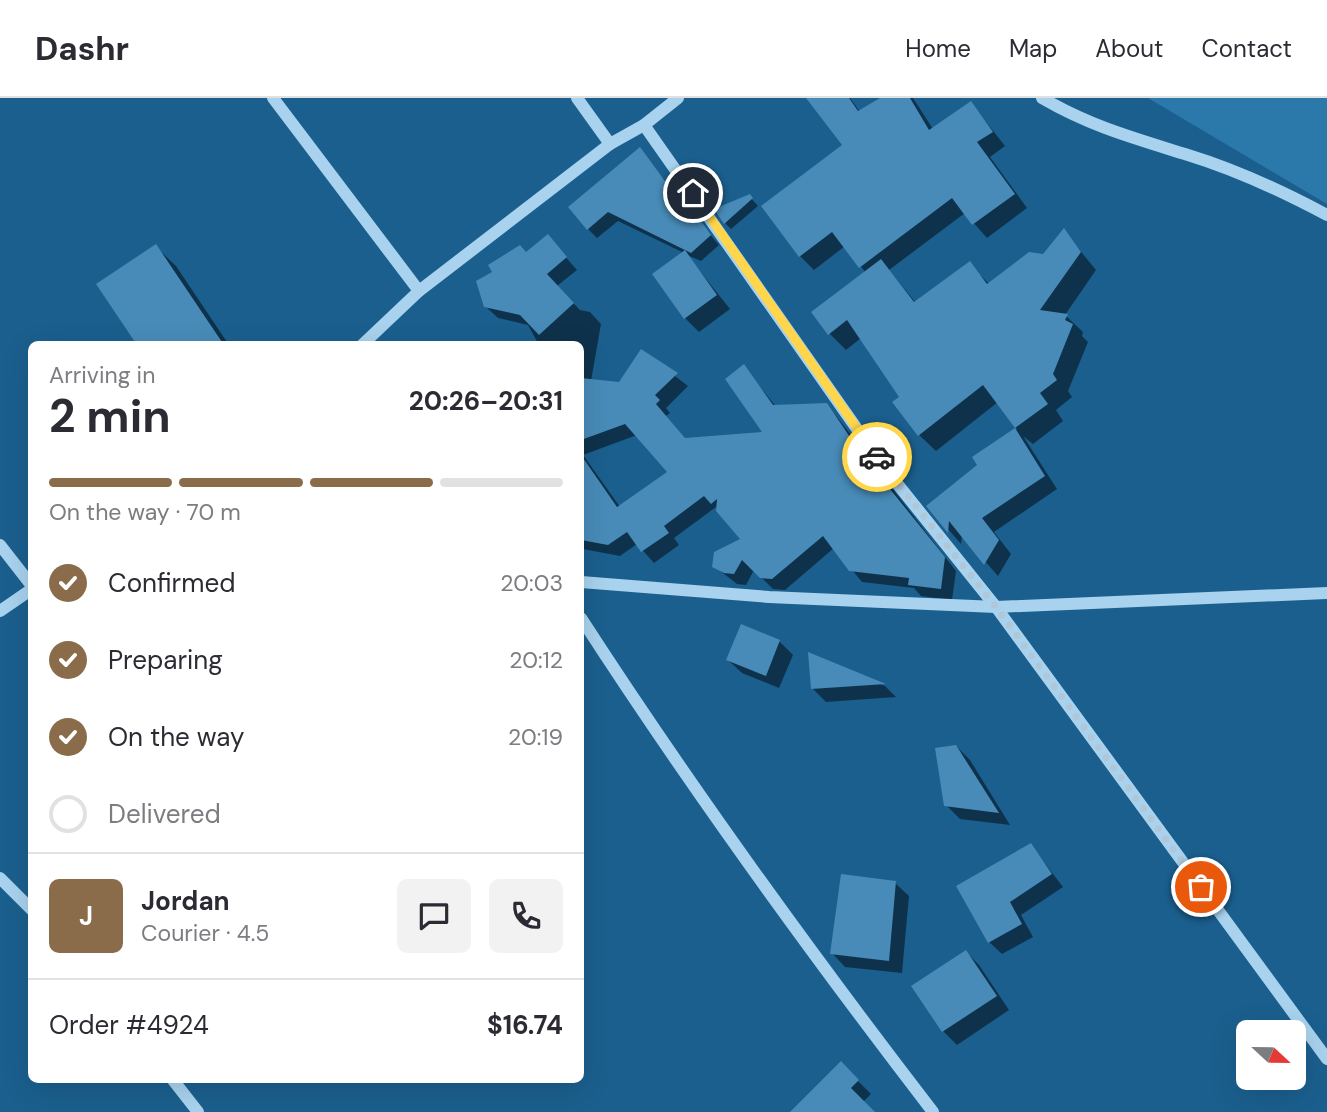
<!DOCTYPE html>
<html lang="en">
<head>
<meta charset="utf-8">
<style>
	body { margin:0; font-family:"DM Sans",sans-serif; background:#f2f2f3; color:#2b2b33; height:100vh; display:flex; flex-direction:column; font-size:26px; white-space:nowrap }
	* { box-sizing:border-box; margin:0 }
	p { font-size:23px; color:#7c7c81 }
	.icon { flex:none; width:38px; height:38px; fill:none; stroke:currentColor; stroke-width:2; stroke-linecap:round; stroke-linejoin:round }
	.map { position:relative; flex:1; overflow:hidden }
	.details { position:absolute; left:28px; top:243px; width:556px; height:742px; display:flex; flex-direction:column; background:#fff; border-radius:10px; box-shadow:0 7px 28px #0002 }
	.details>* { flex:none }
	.needle { width:46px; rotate:112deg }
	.tools { position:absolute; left:1236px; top:922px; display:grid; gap:14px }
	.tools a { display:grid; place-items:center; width:70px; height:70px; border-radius:10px; background:#fff; box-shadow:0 7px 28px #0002; font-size:35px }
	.pin { position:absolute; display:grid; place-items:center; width:60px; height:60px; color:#fff; margin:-30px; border:4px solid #fff; border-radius:50%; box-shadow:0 2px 7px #0007 }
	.courier { position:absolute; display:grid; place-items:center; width:70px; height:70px; margin:-35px; border:5px solid #ffd54a; border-radius:50%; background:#fff; color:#222; box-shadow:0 2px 9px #0007 }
	.headline em { font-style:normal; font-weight:700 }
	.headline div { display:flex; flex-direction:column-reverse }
	.headline { display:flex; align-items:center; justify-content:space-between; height:119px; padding:0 21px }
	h1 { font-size:46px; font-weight:700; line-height:52px }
	.bar { display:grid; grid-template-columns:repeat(4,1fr); gap:10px 7px; align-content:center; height:84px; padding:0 21px }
	.bar i { height:9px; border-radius:5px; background:#e1e1e2 }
	.bar .on { background:#8a6c4a }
	.bar p { grid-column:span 4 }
	.line { display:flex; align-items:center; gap:18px; padding:0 21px; border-top:2px solid #e1e1e2 }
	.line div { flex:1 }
	.round { display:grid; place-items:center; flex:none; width:74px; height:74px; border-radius:10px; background:#f2f2f3 }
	ol { padding:0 21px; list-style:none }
	li { display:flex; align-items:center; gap:21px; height:77px }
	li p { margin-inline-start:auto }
	li .icon { padding:7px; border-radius:50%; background:#8a6c4a; color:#fff; stroke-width:4 }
	li:last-child { color:#7c7c81 }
	li i { width:38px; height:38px; border:4px solid #e1e1e2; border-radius:50% }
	header { display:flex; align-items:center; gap:42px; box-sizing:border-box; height:98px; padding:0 35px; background:#fff; border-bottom:2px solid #e1e1e2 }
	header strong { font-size:33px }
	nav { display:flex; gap:38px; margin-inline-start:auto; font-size:24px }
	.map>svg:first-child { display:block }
	.green { fill:#2b78aa }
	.shadow { fill:#0007; fill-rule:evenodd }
	.building { fill:#488bb8 }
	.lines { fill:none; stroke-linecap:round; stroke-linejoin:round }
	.minor { stroke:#a8d2ee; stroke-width:12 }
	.done { stroke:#afc7d7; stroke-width:7; stroke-dasharray:0 12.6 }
	.route { stroke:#ffd54a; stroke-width:9 }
</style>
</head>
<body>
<header>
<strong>Dashr</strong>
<nav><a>Home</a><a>Map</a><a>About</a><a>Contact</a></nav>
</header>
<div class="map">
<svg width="1327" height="1014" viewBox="0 0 1327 1014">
	<rect width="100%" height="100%" fill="#1b5f8e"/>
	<path class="green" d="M1148,0h179v106z"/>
	<g class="shadow">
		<path d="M815,0h35l10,14 23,-14h30l20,31 38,-26 34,43 -15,11 37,51 -40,30 -22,-25 -76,57 27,33 53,-40 20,21 55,-28 20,-25 32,39 -31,45 18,17 -1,4 6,6 -20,49 4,6 -16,13 7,11 -30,23 -10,-8 34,53 -63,43 17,22 -13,22 -36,-41 -1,9 -33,-38 52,-41 -6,-8 43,-28 -19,-27 -62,49 -17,-16 -17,-38 -41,-59 -15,12 -17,-17 37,-60 -21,-27 -31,24 -14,-14 44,-110z"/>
		<path d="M640,51l34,43 1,14 14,16 8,-3 22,26 -18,16 -14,-6 43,54 -31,23 -14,-14 -1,-65 -66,-32 -21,17 -9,-9z"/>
		<path d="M749,98l9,10 -27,23 -6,-6z"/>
		<path d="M548,139l29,33 -20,16 23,24 10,2 11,12 -10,57 29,3 22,-33 46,35 -22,22 4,5 -4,3 20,24 79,-7 -21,-67 32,41 51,-3 129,167 -4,29 -31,-4 -7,-8 -52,-6 -28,-34 -49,42 -12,-1 -19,-19 -8,15 -9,-1 -23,-18 29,-27 -27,-32 -42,31 5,7 -25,18 -17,-19 -17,12 -37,-7 -2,2v-206h-42l-11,-20 -30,-7 -13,-12 42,-52zM637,337l33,38 -50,34 -37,-52z"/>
		<path d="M155,148l21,20 53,79h-90z"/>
		<path d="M742,528l38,16 13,13 -14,33 -37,-15 -14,-13z"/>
		<path d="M810,557l75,31 11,11 -70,5 -14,-14z"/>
		<path d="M956,648l14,14 40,65 -50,-6 -14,-14z"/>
		<path d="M1031,747l32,42 -42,28 12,22 -31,17 -13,-12z"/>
		<path d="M895,785l14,13 -7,77 -57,-6 -13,-14z"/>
		<path d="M966,854l13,13 30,45 -52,35 -14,-14z"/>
		<path d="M841,966l30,30 -8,8 10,10h-77z"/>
	</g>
	<g class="building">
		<path d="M806,0h43l9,13 22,-13h30l19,32 42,-29 22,31 -16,10 38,52 -43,31 -20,-27 -93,70 -27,-36 -33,25 -38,-51 81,-61z"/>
		<path d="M640,49l25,34 1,14 22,26 10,-4 13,18 -20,18 -83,-41 -21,18 -19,-23z"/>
		<path d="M750,96l3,4 -29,26 -10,-15z"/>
		<path d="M1064,130l17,24 -41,58 28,4 -3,6 8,4 -20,50 4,6 -17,13 8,11 -33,24 -32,-43 -65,51 -26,-34 7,-5 -52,-77 -19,15 -17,-23 70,-53 33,43 56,-41 17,23 42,-32 14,2z"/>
		<path d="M548,136l19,23 -20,17 27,29 -35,32 -19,-20 -36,-8 -8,-26 16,-9 -4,-7 32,-20 6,7z"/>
		<path d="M156,146l68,101h-87l-41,-61z"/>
		<path d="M685,152l32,45 -33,24 -32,-45z"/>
		<path d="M641,251l37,24 -23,22 5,5 -4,4 29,34 77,-6 -37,-53 19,-15 29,41 54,-2 33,49 85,105 -4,32 -33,-4 1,-7 -60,-7 -26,-35 -51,43 -12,-1 -18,-18 -8,14 -10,-1 -12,-6 2,-15 26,-13 -24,-28 1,-12 -6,5 -7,-8 -40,30 5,7 -28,19 -14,-20 -19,13 -27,-5v-85l36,52 50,-35 -42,-48 -44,16v-62l38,4z"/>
		<path d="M1015,330l30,48 -63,42 17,22 -15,25 -35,-44 -1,12 -22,-27 51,-41 -5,-8z"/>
		<path d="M741,526l39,16 -14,36 -40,-16z"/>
		<path d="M808,554l78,32 -75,5z"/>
		<path d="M956,647l43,68 -55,-7 -9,-58z"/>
		<path d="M1031,745l21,31 -42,28 12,22 -34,19 -32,-57z"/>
		<path d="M841,776l55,7 -7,80 -59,-7z"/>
		<path d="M966,852l31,46 -55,36 -31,-46z"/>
		<path d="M841,963l18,19 -8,8 24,24h-85z"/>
	</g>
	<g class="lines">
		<g class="minor">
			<path d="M273,0l146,193"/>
			<path d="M577,0l33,46"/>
			<path d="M1042,0c50,29 92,40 146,57 49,15 94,36 139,60"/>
			<path d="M644,27l239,341 113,141 331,452"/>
			<path d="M362,247l57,-54 191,-147 34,-19 34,-27"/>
			<path d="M0,447l32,41"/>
			<path d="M581,484l188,15 227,10 331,-14"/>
			<path d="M0,513l32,-22"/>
			<path d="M581,520c110,170 229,334 352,494"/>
			<path d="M0,780l32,32"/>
			<path d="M173,982l25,32"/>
		</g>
	</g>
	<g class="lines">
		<path class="done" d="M877,359l119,150 205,280"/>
		<path class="route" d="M693,95l184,264"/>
	</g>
</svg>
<div class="tools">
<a><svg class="needle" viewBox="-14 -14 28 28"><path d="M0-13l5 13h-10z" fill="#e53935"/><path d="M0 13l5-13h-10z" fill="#7c7c81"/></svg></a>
</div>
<div class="pin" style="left:1201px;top:789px;background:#ea580c"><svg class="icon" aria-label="bag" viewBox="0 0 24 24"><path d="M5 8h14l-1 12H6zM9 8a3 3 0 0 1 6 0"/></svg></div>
<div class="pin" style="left:693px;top:95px;background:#1f2937"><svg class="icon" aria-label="home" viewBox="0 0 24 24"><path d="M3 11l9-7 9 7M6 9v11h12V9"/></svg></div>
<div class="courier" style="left:877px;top:359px"><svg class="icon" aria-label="car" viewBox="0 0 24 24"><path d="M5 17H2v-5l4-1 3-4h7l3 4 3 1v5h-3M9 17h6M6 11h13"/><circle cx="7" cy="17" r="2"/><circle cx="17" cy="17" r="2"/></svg></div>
<section class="details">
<div class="headline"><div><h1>2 min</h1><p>Arriving in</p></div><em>20:26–20:31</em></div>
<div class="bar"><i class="on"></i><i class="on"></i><i class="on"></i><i></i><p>On the way · 70 m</p></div>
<ol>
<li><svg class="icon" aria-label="check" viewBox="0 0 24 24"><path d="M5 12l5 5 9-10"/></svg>Confirmed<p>20:03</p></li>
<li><svg class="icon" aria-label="check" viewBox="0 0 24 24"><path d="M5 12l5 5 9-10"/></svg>Preparing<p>20:12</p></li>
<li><svg class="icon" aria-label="check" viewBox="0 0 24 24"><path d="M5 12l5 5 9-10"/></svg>On the way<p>20:19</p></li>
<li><i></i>Delivered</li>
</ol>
<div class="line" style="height:126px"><b class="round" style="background:#8a6c4a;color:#fff">J</b><div><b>Jordan</b><p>Courier · 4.5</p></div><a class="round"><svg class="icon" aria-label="chat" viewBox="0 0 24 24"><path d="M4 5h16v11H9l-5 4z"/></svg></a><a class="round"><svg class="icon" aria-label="phone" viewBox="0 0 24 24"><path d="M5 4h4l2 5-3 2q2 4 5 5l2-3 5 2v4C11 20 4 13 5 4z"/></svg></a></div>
<div class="line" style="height:91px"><div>Order #4924</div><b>$16.74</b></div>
</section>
</div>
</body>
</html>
